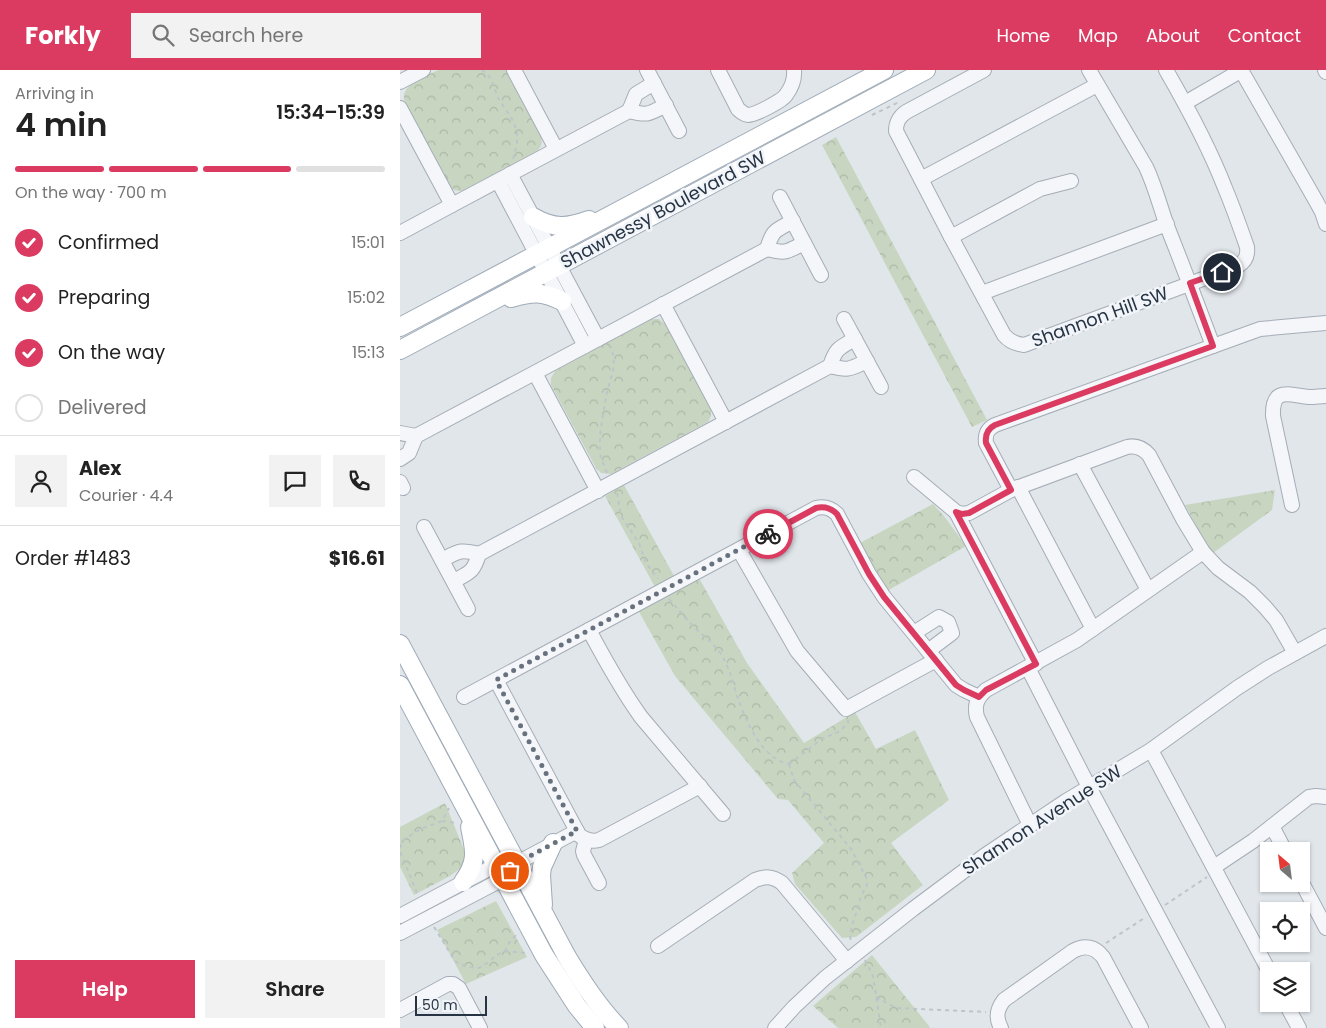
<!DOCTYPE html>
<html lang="en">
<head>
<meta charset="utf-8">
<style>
	body { margin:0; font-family:Poppins,sans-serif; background:#f2f2f2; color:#222; height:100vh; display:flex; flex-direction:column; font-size:19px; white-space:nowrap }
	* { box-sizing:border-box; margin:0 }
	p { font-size:16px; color:#767676 }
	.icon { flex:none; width:28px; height:28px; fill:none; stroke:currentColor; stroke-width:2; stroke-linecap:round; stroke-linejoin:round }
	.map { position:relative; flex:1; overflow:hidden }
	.sheet { display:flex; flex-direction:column; background:#fff; width:400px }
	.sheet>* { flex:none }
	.needle { width:32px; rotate:332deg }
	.controls { position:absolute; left:860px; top:772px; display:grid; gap:10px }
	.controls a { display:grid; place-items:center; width:50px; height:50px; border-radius:0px; background:#fff; box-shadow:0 1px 4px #0004; font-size:25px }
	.scale { position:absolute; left:15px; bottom:12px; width:72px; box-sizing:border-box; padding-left:5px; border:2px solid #273444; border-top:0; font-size:14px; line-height:18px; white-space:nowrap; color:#273444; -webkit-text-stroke:4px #f1f4f8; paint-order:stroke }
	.pin { position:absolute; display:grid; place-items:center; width:42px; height:42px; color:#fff; margin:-21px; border:2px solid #fff; border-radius:50%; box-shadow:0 1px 5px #0007 }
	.courier { position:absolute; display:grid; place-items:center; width:50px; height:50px; margin:-25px; border:4px solid #db3b60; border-radius:50%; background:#fff; color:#222; box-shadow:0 1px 6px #0007 }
	.overview em { font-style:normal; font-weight:600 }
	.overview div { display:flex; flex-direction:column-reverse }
	.overview { display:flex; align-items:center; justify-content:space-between; height:85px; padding:0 15px }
	h1 { font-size:32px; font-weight:600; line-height:38px }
	.bar { display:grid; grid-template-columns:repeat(4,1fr); gap:8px 5px; align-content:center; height:60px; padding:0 15px }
	.bar i { height:6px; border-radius:4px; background:#e0e0e0 }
	.bar .selected { background:#db3b60 }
	.bar p { grid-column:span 4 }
	.line { display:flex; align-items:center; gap:12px; padding:0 15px; border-top:1px solid #e0e0e0 }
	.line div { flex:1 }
	.round { display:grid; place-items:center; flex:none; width:52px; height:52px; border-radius:0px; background:#f2f2f2 }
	ol { padding:0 15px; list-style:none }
	li { display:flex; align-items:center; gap:15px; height:55px }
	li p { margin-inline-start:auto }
	li .icon { padding:5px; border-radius:50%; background:#db3b60; color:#fff; stroke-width:4 }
	li:last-child { color:#767676 }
	li i { width:28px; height:28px; border:2px solid #e0e0e0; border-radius:50% }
	.primary-button { display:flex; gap:10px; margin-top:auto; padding:10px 15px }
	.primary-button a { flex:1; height:58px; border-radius:0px; background:#db3b60; color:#fff; font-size:20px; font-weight:600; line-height:58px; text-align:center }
	.primary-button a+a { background:#f2f2f2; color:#222 }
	header { display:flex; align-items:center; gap:30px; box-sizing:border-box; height:70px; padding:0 25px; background:#db3b60; color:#fff }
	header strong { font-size:24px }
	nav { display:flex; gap:28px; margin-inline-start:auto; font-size:18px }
	.search { width:350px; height:45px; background:#f2f2f2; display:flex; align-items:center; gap:12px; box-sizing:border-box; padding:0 18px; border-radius:0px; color:#767676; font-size:19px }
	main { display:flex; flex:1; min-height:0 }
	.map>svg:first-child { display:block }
	.park { fill:url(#park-crowns) }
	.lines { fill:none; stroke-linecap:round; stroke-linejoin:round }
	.minor-casing { stroke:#a5adb6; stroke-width:16 }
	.major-casing { stroke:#9fabb8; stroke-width:20 }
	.path { stroke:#bfc4ca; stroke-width:2; stroke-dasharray:4 4; stroke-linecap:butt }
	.minor { stroke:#f4f6f9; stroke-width:14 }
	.major { stroke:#fff; stroke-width:18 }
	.done { stroke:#68727e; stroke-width:5; stroke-dasharray:0 9 }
	.route { stroke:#db3b60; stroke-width:6 }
	.labels { text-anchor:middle; stroke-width:5; stroke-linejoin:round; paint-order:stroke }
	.street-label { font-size:18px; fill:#273444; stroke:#f1f4f8 }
</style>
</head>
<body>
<header>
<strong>Forkly</strong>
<div class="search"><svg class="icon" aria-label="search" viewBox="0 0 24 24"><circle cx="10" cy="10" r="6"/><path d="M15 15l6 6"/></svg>Search here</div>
<nav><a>Home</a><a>Map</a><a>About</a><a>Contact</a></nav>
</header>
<main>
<section class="sheet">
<div class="overview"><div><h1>4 min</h1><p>Arriving in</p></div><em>15:34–15:39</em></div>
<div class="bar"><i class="selected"></i><i class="selected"></i><i class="selected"></i><i></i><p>On the way · 700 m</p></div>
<ol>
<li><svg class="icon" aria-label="check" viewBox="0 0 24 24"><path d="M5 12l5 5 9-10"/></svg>Confirmed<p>15:01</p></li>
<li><svg class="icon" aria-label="check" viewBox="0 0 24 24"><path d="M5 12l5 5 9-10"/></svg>Preparing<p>15:02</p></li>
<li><svg class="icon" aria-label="check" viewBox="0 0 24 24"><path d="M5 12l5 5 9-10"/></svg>On the way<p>15:13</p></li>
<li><i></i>Delivered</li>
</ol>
<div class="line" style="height:90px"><a class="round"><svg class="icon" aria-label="person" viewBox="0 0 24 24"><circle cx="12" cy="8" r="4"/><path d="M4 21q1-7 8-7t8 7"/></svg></a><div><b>Alex</b><p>Courier · 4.4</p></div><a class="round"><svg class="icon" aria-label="chat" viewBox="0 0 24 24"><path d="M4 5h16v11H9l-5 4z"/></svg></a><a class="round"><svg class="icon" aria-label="phone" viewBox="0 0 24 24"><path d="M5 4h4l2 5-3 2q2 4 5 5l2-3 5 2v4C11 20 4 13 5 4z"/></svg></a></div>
<div class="line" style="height:65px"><div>Order #1483</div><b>$16.61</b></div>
<div class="primary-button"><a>Help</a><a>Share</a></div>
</section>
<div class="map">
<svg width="926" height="958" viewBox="0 0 926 958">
	<defs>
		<pattern id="park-crowns" width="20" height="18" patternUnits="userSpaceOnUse" patternTransform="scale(1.25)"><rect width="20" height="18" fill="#c8d6c1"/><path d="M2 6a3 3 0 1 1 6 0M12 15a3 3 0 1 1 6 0" fill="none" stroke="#acb8a7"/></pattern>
	</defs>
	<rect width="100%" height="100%" fill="#e1e6eb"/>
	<g class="park">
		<path d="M38,0h68l35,66c2,7 0,13 -6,16l-71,38c-6,2 -11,1 -14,-5l-46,-85c-2,-17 21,-23 34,-30z"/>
		<path d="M436,67l151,283 -15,7 -150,-282z"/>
		<path d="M252,249h7l6,5 46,86v6l-3,6 -97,52 -10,-1 -5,-5 -45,-83v-7l4,-7z"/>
		<path d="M224,415l50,91 -19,11 -50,-91z"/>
		<path d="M875,420l-3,20 -59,43 -9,-13 -19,-35z"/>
		<path d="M533,434l11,12 22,30 -79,45 -29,-47z"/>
		<path d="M299,508l48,85 57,80 51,-31 21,37 39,-19 34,70 -58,43 32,42 -67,52 -14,1 -47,-54 -3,-11 32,-30 -36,-43 -10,-1 -103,-123 -37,-66z"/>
		<path d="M45,733l20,49 -3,15 -12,9 -36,19 -14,-28v-40z"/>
		<path d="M96,831l31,56 -61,27 -29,-54z"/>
		<path d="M472,885l57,71 1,2h-92l-25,-22z"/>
	</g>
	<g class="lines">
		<g class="minor-casing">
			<g id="minor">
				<path d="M114,0l42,79"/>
				<path d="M247,0l32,61"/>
				<path d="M318,0l20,39c3,3 5,5 10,6 7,0 34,-14 38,-20 6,-8 9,-15 8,-25"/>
				<path d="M584,0l-78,42c-7,5 -10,10 -10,19l55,106 53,98c5,6 11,9 20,10l214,-79c8,-5 10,-11 9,-19 -7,-20 -14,-40 -22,-59 -16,-41 -37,-80 -59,-118"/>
				<path d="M689,0l57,97c9,19 14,39 21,59 16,40 31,80 46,120"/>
				<path d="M841,0l75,131 6,11 4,12"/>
				<path d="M925,0l1,2"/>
				<path d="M0,12l23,-12"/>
				<path d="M254,13l-18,11 -7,17c19,5 20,3 37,-6"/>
				<path d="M785,33l57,-33"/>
				<path d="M0,38l52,97 177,-94"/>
				<path d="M110,104l88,165"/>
				<path d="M521,109l176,-94"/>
				<path d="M98,111l87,165"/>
				<path d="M380,127l41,78"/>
				<path d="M393,151c-18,10 -20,8 -26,28 20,5 19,3 37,-6"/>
				<path d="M0,163l52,-28"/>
				<path d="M551,167l89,-48 31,-8"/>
				<path d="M582,223l185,-69"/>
				<path d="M263,234l63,118"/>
				<path d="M444,249l37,68"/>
				<path d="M455,269c-16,9 -19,9 -25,27 19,5 20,3 37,-5"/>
				<path d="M135,303l63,118"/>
				<path d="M0,363l16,3 -7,17 -9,6"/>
				<path d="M16,366l351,-187"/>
				<path d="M680,394l68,126"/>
				<path d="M514,407l42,35 6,2 7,-1 42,-23 116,-43c9,-2 16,1 22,8l34,64 20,33 15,16 32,24 15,15 11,13 19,33"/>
				<path d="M0,412l3,6"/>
				<path d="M618,417l75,142"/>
				<path d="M611,420l-25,-47c-1,-8 1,-14 9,-18l265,-96 66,-6"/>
				<path d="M892,435l-19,-89c-1,-30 16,-21 36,-19 6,0 12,-1 17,-1"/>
				<path d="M556,442l80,152"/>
				<path d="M24,457l44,82"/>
				<path d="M339,480l58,101 49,58 90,-49"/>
				<path d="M79,484l351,-188"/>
				<path d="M42,490c17,-9 18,-11 37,-6 -6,19 -9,18 -25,27"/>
				<path d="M189,560c16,30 32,59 52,87l82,97"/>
				<path d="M514,563l25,-16 9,5 4,11 -24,18"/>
				<path d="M628,598l61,119 129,241"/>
				<path d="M96,610l83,155c6,5 12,7 20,5l101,-54"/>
				<path d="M64,627l352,-189c9,-2 15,0 21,6l32,60 15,23 72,88 8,5 15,7"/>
				<path d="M751,680l118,221"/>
				<path d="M630,755l-53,-108c-3,-12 0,-19 9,-27l91,-50 126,-88"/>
				<path d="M872,756l13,25"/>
				<path d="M186,770l-3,11 1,4 15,28"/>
				<path d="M814,797l39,-26 56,-44 7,-1 10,1"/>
				<path d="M901,811l25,47"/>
				<path d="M0,846l96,-51 8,-1"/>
				<path d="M0,863l103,-54 14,-16 60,-32"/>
				<path d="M258,876l97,-66c11,-4 17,-4 27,3l65,78"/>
				<path d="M886,934l13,24"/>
				<path d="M0,940l48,-26h5l6,4 21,40"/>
				<path d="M375,958l19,-21 31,-29 88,-69 71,-53 82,-55 85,-51 86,-62 31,-20 58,-32"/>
				<path d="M601,958c-6,-11 -4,-19 3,-28l69,-49c12,-7 22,-4 30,6l38,71"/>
			</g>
		</g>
		<g class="major-casing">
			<g id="major">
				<path d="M133,147c21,12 34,11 56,3"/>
				<path d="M111,228c22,-6 30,-7 51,3"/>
				<path d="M0,257l484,-257"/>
				<path d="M0,280l526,-280"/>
				<path d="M0,574l167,313c15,25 31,50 52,71"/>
				<path d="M0,615l144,270 33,51 18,22"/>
				<path d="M63,812c15,-21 12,-31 7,-55"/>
				<path d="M143,835l-2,-30 1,-8 11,-24"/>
			</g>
		</g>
		<g class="path">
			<path d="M82,0l5,4 4,5 7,19 14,21 5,12v13l-4,15"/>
			<path d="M472,45l27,-13"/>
			<path d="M207,403c-2,-5 -4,-10 -6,-15 -4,-16 3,-49 6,-66 5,-19 10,-27 4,-46"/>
			<path d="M217,423l4,23 18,27 7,20 12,16"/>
			<path d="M269,529c9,10 18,21 28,31 9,8 17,14 24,24 8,13 11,25 15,39 8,23 20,54 42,67 3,2 7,3 11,4"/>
			<path d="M389,694l5,16 57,69 15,28 1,8 -6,11 -2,8 -7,22 -2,9 1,8"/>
			<path d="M389,694l33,-25 18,-8 8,-8v-3"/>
			<path d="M42,751l14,2"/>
			<path d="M17,823l-16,-39 -1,-6 2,-6 4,-4 15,-9 21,-8 7,-13"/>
			<path d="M765,835l42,-28"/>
			<path d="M34,857l2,3 19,31 5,3 8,3 11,1 10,-6 6,-6 10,-5 4,-8 7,-8"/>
			<path d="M706,873l40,-26"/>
			<path d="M105,881l21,2"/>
			<path d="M465,890l8,16 8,52"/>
			<path d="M476,927l20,11 90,4"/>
		</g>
		<use href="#minor" class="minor"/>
		<use href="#major" class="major"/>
	</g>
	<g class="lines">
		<path class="done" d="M110,801l7,-8 60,-32 -81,-151 272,-146"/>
		<path class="route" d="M368,464l48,-26c9,-2 15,0 21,6l32,60 15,23 72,88 8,5 15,7 7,-7 50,-26 -80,-152 6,2 7,-1 42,-23 -25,-47c-1,-8 1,-14 9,-18l218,-79 -23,-63 32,-11"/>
	</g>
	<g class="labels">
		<g class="street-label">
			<text transform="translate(263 140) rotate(-28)" y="6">Shawnessy Boulevard SW</text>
			<text transform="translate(700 247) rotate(-20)" y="6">Shannon Hill SW</text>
			<text transform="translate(642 750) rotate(-33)" y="6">Shannon Avenue SW</text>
		</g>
	</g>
</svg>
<div class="controls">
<a><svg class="needle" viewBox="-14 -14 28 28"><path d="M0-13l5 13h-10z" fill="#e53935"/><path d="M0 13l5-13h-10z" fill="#767676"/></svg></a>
<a><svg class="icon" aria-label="locate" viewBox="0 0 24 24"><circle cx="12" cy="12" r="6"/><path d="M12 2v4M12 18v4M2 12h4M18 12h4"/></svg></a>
<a><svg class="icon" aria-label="layers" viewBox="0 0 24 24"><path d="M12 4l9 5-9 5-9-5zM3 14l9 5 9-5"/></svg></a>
</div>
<div class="scale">50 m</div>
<div class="pin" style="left:110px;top:801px;background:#ea580c"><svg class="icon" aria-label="bag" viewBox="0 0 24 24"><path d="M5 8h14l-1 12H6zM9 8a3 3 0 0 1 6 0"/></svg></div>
<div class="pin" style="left:822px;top:202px;background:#1f2937"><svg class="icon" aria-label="home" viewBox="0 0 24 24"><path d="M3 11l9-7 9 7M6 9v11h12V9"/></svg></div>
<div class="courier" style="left:368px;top:464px"><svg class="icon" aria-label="bike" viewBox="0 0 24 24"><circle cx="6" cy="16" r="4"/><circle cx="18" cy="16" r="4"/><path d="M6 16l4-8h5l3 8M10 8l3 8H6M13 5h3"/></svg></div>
</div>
</main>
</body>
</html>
